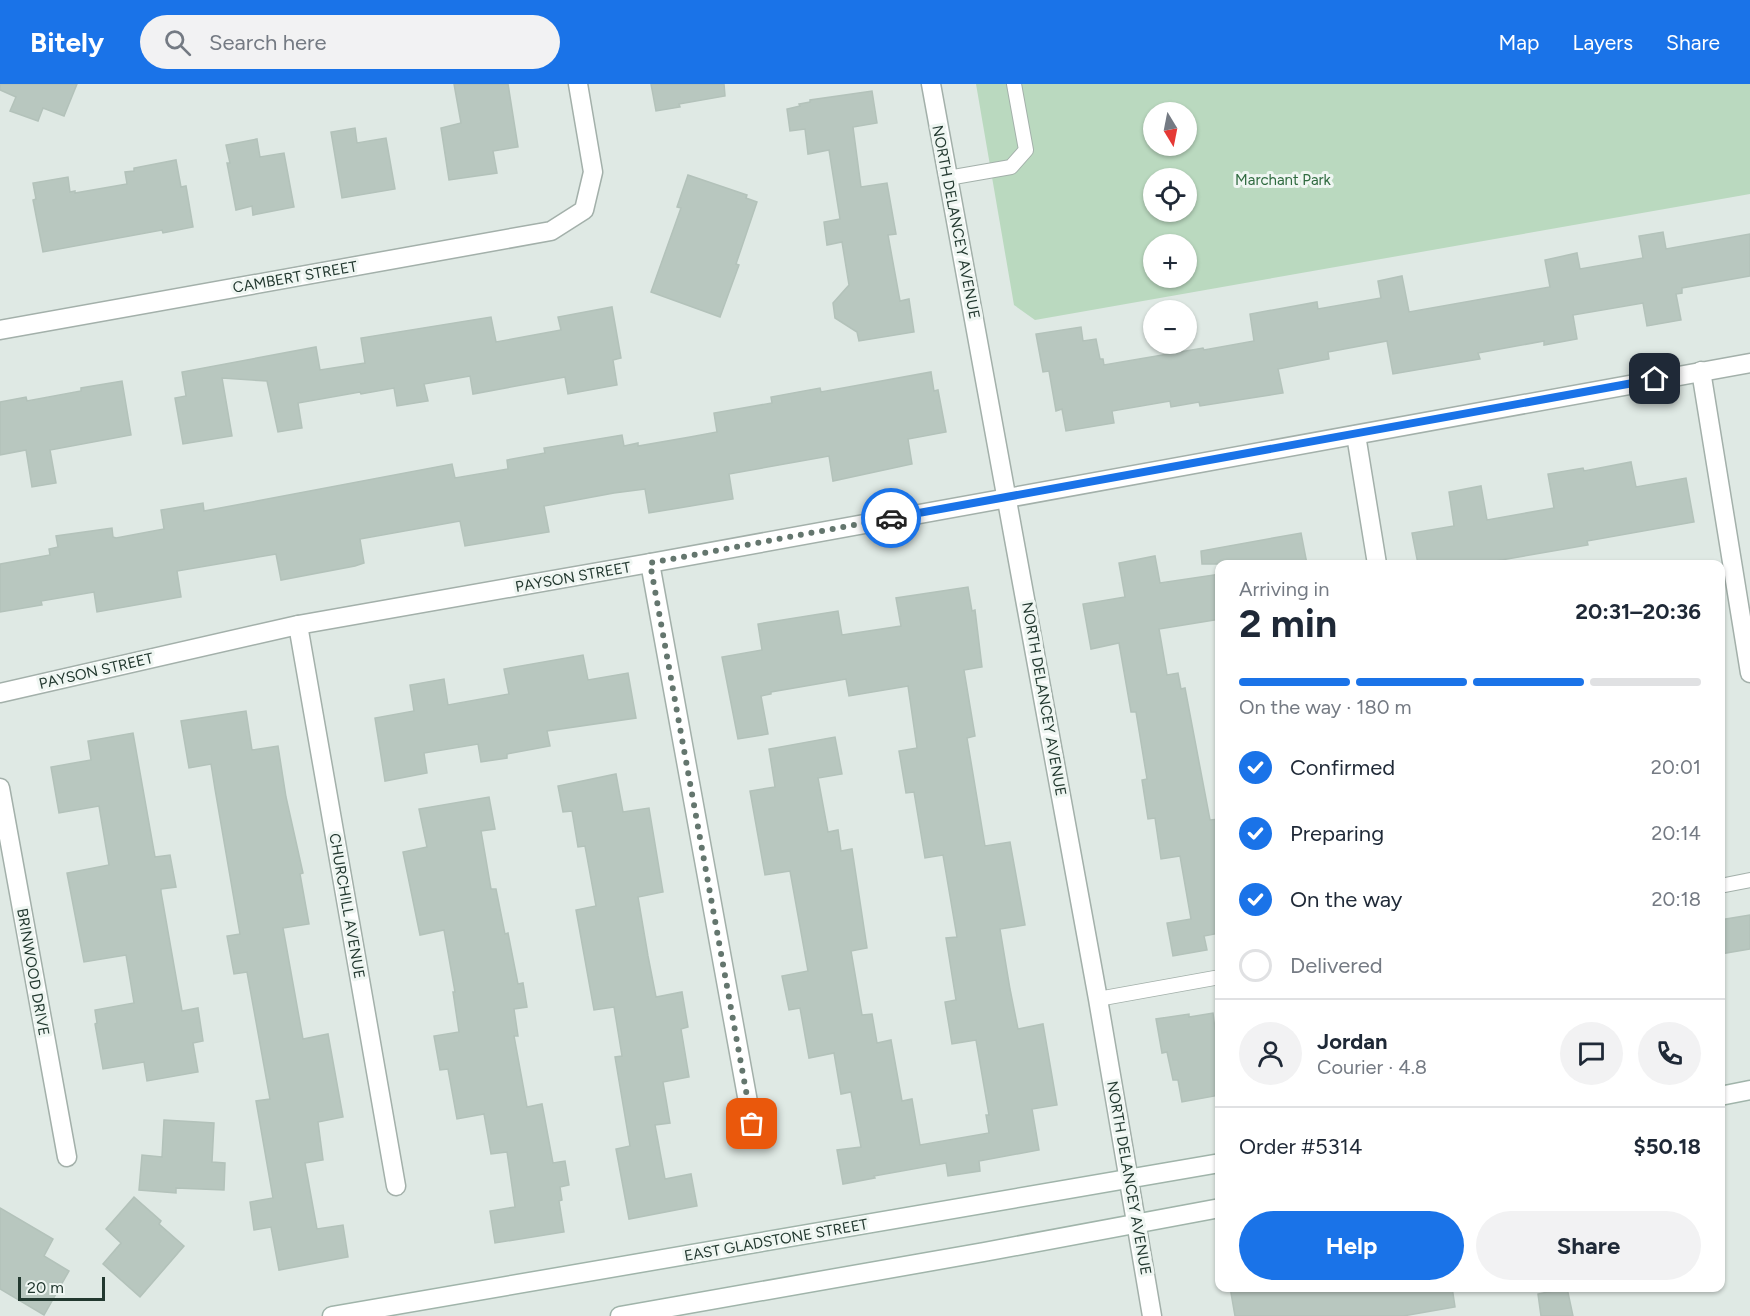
<!DOCTYPE html>
<html lang="en">
<head>
<meta charset="utf-8">
<style>
	body { margin:0; font-family:Figtree,sans-serif; background:#f2f2f3; color:#1f2937; height:100vh; display:flex; flex-direction:column; font-size:22px; white-space:nowrap }
	* { box-sizing:border-box; margin:0 }
	p { font-size:20px; color:#747a83 }
	.icon { flex:none; width:33px; height:33px; fill:none; stroke:currentColor; stroke-width:2; stroke-linecap:round; stroke-linejoin:round }
	.map { position:relative; flex:1; overflow:hidden }
	.side { position:absolute; left:1215px; top:476px; width:510px; height:732px; display:flex; flex-direction:column; background:#fff; border-radius:12px; box-shadow:0 2px 4px #0004 }
	.side>* { flex:none }
	.needle { width:39px; rotate:170deg }
	.buttons { position:absolute; left:1143px; top:18px; display:grid; gap:12px }
	.buttons a { display:grid; place-items:center; width:54px; height:54px; border-radius:50%; background:#fff; box-shadow:0 2px 4px #0004; font-size:30px }
	.scale { position:absolute; left:18px; bottom:15px; width:87px; box-sizing:border-box; padding-left:6px; border:3px solid #22382f; border-top:0; font-size:16px; line-height:21px; white-space:nowrap; color:#22382f; -webkit-text-stroke:4px #eff6f2; paint-order:stroke }
	.pin { position:absolute; display:grid; place-items:center; width:51px; height:51px; color:#fff; margin:-26px; border-radius:12px; box-shadow:0 3px 9px #0006 }
	.courier { position:absolute; display:grid; place-items:center; width:60px; height:60px; margin:-30px; border:4px solid #1a73e8; border-radius:50%; background:#fff; color:#222; box-shadow:0 2px 8px #0007 }
	.summary em { font-style:normal; font-weight:700 }
	.summary div { display:flex; flex-direction:column-reverse }
	.summary { display:flex; align-items:center; justify-content:space-between; height:102px; padding:0 24px }
	h1 { font-size:39px; font-weight:700; line-height:45px }
	.bar { display:grid; grid-template-columns:repeat(4,1fr); gap:9px 6px; align-content:center; height:72px; padding:0 24px }
	.bar i { height:8px; border-radius:4px; background:#e0e1e3 }
	.bar .selected { background:#1a73e8 }
	.bar p { grid-column:span 4 }
	.line { display:flex; align-items:center; gap:15px; padding:0 24px; border-top:2px solid #e0e1e3 }
	.line div { flex:1 }
	.round { display:grid; place-items:center; flex:none; width:63px; height:63px; border-radius:32px; background:#f2f2f3 }
	ol { padding:0 24px; list-style:none }
	li { display:flex; align-items:center; gap:18px; height:66px }
	li p { margin-inline-start:auto }
	li .icon { padding:6px; border-radius:50%; background:#1a73e8; color:#fff; stroke-width:4 }
	li:last-child { color:#747a83 }
	li i { width:33px; height:33px; border:3px solid #e0e1e3; border-radius:50% }
	.primary-button { display:flex; gap:12px; margin-top:auto; padding:12px 24px }
	.primary-button a { flex:1; height:69px; border-radius:36px; background:#1a73e8; color:#fff; font-size:24px; font-weight:700; line-height:69px; text-align:center }
	.primary-button a+a { background:#f2f2f3; color:#1f2937 }
	header { display:flex; align-items:center; gap:36px; box-sizing:border-box; height:84px; padding:0 30px; background:#1a73e8; color:#fff }
	header strong { font-size:28px }
	nav { display:flex; gap:33px; margin-inline-start:auto; font-size:21px }
	.search { width:420px; height:54px; background:#f2f2f3; display:flex; align-items:center; gap:15px; box-sizing:border-box; padding:0 21px; border-radius:33px; color:#747a83; font-size:22px }
	.map>svg:first-child { display:block }
	.green { fill:#bad9bf; fill-rule:evenodd }
	.building { fill:#b8c7bf; stroke:#b3c2ba; stroke-width:1.5 }
	.lines { fill:none; stroke-linecap:round; stroke-linejoin:round }
	.lane-casing { stroke:#a3b0aa; stroke-width:16 }
	.street-casing { stroke:#a3b0aa; stroke-width:21 }
	.secondary-casing { stroke:#a0b4aa; stroke-width:21 }
	.lane { stroke:#fff; stroke-width:14 }
	.street { stroke:#fff; stroke-width:18 }
	.secondary { stroke:#fff; stroke-width:18 }
	.done { stroke:#64766e; stroke-width:6; stroke-dasharray:0 10.8 }
	.route { stroke:#1a73e8; stroke-width:8 }
	.labels { text-anchor:middle; stroke-width:6; stroke-linejoin:round; paint-order:stroke }
	.park-label { font-size:15px; fill:#306b40; stroke:#eff6f2 }
	.street-label { font-size:15px; fill:#22382f; stroke:#eff6f2 }
</style>
</head>
<body>
<header>
<strong>Bitely</strong>
<div class="search"><svg class="icon" aria-label="search" viewBox="0 0 24 24"><circle cx="10" cy="10" r="6"/><path d="M15 15l6 6"/></svg>Search here</div>
<nav><a>Map</a><a>Layers</a><a>Share</a></nav>
</header>
<div class="map">
<svg width="1750" height="1232" viewBox="0 0 1750 1232">
	<rect width="100%" height="100%" fill="#dfe9e4"/>
	<path class="green" d="M976,0h774v110l-715,126 -21,-15zM1154,28h32v34h-32zM1154,94h32v34h-32zM1154,160h32v34h-32z"/>
	<g class="building">
		<path d="M0,0h77l-13,32 -21,-8 -5,13 -28,-10 6,-14 -16,-7z"/>
		<path d="M454,0h54l10,63 -25,4 4,22 -48,7 -8,-52 20,-5z"/>
		<path d="M651,0h73l1,12 -46,8 1,3 -24,4z"/>
		<path d="M872,7l5,32 -24,4 8,60 26,-4 9,51 -8,1 12,66 9,-2 5,33 -55,9 -2,-9 -22,-14 -2,-15 16,-18 -7,-43 -15,3 -3,-23 16,-3 -11,-69 -21,4 -3,-25 -15,2 -3,-22 13,-3 -1,-2 11,-2v-2z"/>
		<path d="M355,44l2,15 29,-5 9,51 -53,9 -11,-66z"/>
		<path d="M257,55l3,18 24,-4 10,54 -41,8 -1,-9 -16,4 -9,-47h3l-4,-18z"/>
		<path d="M176,76l5,27 5,-1 7,41 -30,6 -1,-3 -119,22 -10,-52 3,-1 -3,-16 35,-6 2,15 5,-1v2l52,-9 -2,-12 9,-1v-3z"/>
		<path d="M688,91l59,20 -1,3 11,4 -21,62 3,1 -19,52 -69,-25 30,-84 -4,-1z"/>
		<path d="M1663,148l3,17 84,-15v42l-68,12v5l-6,1 5,26 -34,6 -4,-23 -70,12 4,24 -33,6v-4l-66,12 2,6 -87,15 -6,-33 -59,11 1,7 -51,10 5,24 -83,13 -1,-4 -28,5 -1,-6 -58,10 2,12 -48,8 -4,-22 -6,2 -7,-40 -6,1 -7,-38 45,-7 2,14 13,-2 4,20h3l1,6 99,-17 1,2 50,-9 -4,-27 67,-12 1,7 63,-11 -3,-17 24,-5 7,36 141,-25 -5,-27 32,-7 3,16 63,-11 -4,-22z"/>
		<path d="M612,223l9,51 -8,2 4,25 -49,9 -3,-17 -92,17 -3,-18 -46,8 4,17 -31,5 -3,-18 -33,6 -1,-2 -62,11 4,25 -24,4 -11,-51 -45,-3 10,58 -49,8 -8,-46 11,-2 -4,-24 134,-25 4,23 45,-7 -4,-25 130,-21 5,25 65,-12 -3,-13z"/>
		<path d="M931,288l3,19 4,-1 8,42 -38,7 4,25 -79,17 -4,-25 -100,18 4,25 -84,14 -4,-24 -31,4 -70,13 5,26 -84,14 -5,-25 -100,18 4,24 -9,3 -74,14 -5,-26 -99,17 4,26 -84,15 -3,-20 -53,9 1,4 -42,7v-48l50,-9 -1,-6 9,-2 -2,-11 56,-8 1,9 3,1 48,-9 -3,-19 42,-7 1,8 248,-47 3,14 53,-9 -1,-9 38,-7 -1,-5 78,-13 2,11 14,-3v3l52,-9 27,-5 -3,-19 58,-10 -1,-6 49,-9 1,4z"/>
		<path d="M122,297l9,54 -81,15 6,33 -24,4 -6,-37 -26,5v-53l26,-5 1,4 54,-10v-3z"/>
		<path d="M1631,378l5,25 50,-9 8,44 -107,19 1,4 -110,19h-60l-6,-31 42,-7 -5,-34 32,-6 6,34 67,-12 -6,-34 35,-6 1,3z"/>
		<path d="M1301,449l6,31h-105l-1,-13z"/>
		<path d="M1155,472l5,27 60,-9v45l-61,10 8,46 11,-2 3,16 4,-1 25,132 10,-1v114l-16,3 3,14 -34,6 -6,-33 24,-4 -11,-63 -19,3 -6,-41 -7,1 -6,-39 5,-1 -11,-67h-5l-12,-69 -28,6 -8,-45 42,-7 -6,-34z"/>
		<path d="M968,503l4,24 3,-1 7,57 -18,3 11,66 -8,2 18,108 25,-4 15,83 -25,4 10,60 8,40 25,-5 14,81 -25,4 7,41 -60,11 1,10 -32,5 -2,-13 -72,13 1,2 -32,6 -6,-34 24,-3 -10,-55 -10,2 -7,-41 -25,5 -9,-50 -11,2 -7,-34 26,-5 -18,-100 -25,4 -15,-84 25,-4 -6,-38 66,-12 7,37 -24,4 10,54 10,-2 3,21 11,-2 15,99 -16,3 11,64 10,-1 5,29 14,-3 11,61 10,-2 8,46 69,-12 -3,-18h3l-13,-75 -24,4 -7,-42 11,-2 -10,-62 11,-1 -14,-82 -18,3 -11,-66 -8,1 -7,-42 18,-3 -9,-62 -59,10 -3,-17 -75,13v2l-10,2 7,38 -30,5 -16,-82 40,-7 -4,-26 80,-13 4,24 59,-9 -5,-28z"/>
		<path d="M583,571l5,25 40,-7 8,45 -89,13 3,15 -43,8v4l-26,4 -3,-18 -54,9 3,20 -42,8 -10,-63 39,-7 -4,-26 34,-6 4,26 61,-11 -5,-25z"/>
		<path d="M246,627l6,39 26,-4 8,51 17,76 -3,1 9,50 -26,4 20,111 25,-5 15,83 -25,5 5,38 -18,3 12,66 26,-4 5,32 -69,13 -8,-43 -17,3 -4,-28 23,-4 -17,-97 14,-2 -23,-127 -13,2 -7,-38 13,-2 -25,-145 -4,-25 -22,4 -8,-47z"/>
		<path d="M133,649l22,124 15,-2 6,32 -15,2v3l21,119 16,-3 5,33 -10,2 5,29 -51,9 -3,-19 -41,7 -8,-45 2,-1 -2,-13 39,-7 -8,-48 -42,7 -17,-89 42,-8 -10,-59 -40,7 -8,-46 40,-7 -3,-19z"/>
		<path d="M616,690l7,38 26,-4 14,84 -25,5 10,59 8,41 26,-5 6,35 -7,2 8,48 -26,5 7,41 -15,2 10,54 26,-5 6,32 -68,13 -13,-70 14,-3 -15,-89 7,-1 -8,-49 -20,3 -18,-100 20,-4 -11,-60 -7,1 -6,-36 -9,1 -5,-26z"/>
		<path d="M489,713l6,32 -14,2 10,58h5l9,45 3,-1 10,51 5,-1 4,24 -13,2 4,27h-4l13,71 15,-3 11,59 12,-2 4,24 -9,2 2,13 -3,1 5,31 -69,11 -5,-32 25,-4 -8,-55 -16,2 -7,-40 -27,5 -9,-50 -8,1 -6,-34 25,-4 -6,-40h2l-11,-62 -24,5 -17,-83 24,-5 -8,-38z"/>
		<path d="M1750,831v34l-30,5v-34z"/>
		<path d="M1213,929l2,16 5,-1v67l-38,7 -4,-22h-5l-6,-28 -5,1 -6,-34 33,-5v3z"/>
		<path d="M164,1036l50,3 -2,39 13,1 -1,27 -48,-2v5l-37,-3 3,-35 20,2z"/>
		<path d="M134,1113l27,24 -2,3 25,22 -44,51 -37,-33 18,-21 -15,-14z"/>
		<path d="M0,1124l53,31 -9,17 25,15 -25,44 -44,-26z"/>
		<path d="M1230,1203h68l1,4 22,-4h131l3,20 -52,9h-168z"/>
		<path d="M1567,1204l6,28h-32l-3,-22z"/>
	</g>
	<g class="lines">
		<g class="lane-casing">
			<g id="lane">
				<path d="M948,94l63,-11 15,-17 -12,-66"/>
				<path d="M1720,802l30,-6"/>
				<path d="M1098,915l122,-22"/>
			</g>
		</g>
		<g class="street-casing">
			<g id="street">
				<path d="M931,0l167,915 54,317"/>
				<path d="M0,246l551,-99 33,-21 9,-38 -15,-88"/>
				<path d="M1701,287l49,302"/>
				<path d="M1356,351l21,129"/>
				<path d="M650,479l102,561"/>
				<path d="M298,541l98,561"/>
				<path d="M0,609l298,-68 352,-62 1100,-200"/>
				<path d="M0,704l67,369"/>
			</g>
		</g>
		<g class="secondary-casing">
			<g id="secondary">
				<path d="M1720,1012l30,-6"/>
				<path d="M332,1232l888,-153"/>
				<path d="M620,1232l364,-64 236,-44"/>
			</g>
		</g>
		<use href="#lane" class="lane"/>
		<use href="#street" class="street"/>
		<use href="#secondary" class="secondary"/>
	</g>
	<g class="lines">
		<path class="done" d="M752,1040l-102,-561 241,-45"/>
		<path class="route" d="M891,434l764,-139"/>
	</g>
	<g class="labels">
		<g class="park-label">
			<text x="1283" y="101">Marchant Park</text>
		</g>
		<g class="street-label">
			<text transform="translate(956 138) rotate(79)" y="5">NORTH DELANCEY AVENUE</text>
			<text transform="translate(295 193) rotate(-10)" y="5">CAMBERT STREET</text>
			<text transform="translate(573 493) rotate(-10)" y="5">PAYSON STREET</text>
			<text transform="translate(96 587) rotate(-13)" y="5">PAYSON STREET</text>
			<text transform="translate(1044 615) rotate(80)" y="5">NORTH DELANCEY AVENUE</text>
			<text transform="translate(347 822) rotate(80)" y="5">CHURCHILL AVENUE</text>
			<text transform="translate(33 888) rotate(80)" y="5">BRINWOOD DRIVE</text>
			<text transform="translate(1129 1094) rotate(80)" y="5">NORTH DELANCEY AVENUE</text>
			<text transform="translate(776 1156) rotate(-10)" y="5">EAST GLADSTONE STREET</text>
		</g>
	</g>
</svg>
<div class="buttons">
<a><svg class="needle" viewBox="-14 -14 28 28"><path d="M0-13l5 13h-10z" fill="#e53935"/><path d="M0 13l5-13h-10z" fill="#747a83"/></svg></a>
<a><svg class="icon" aria-label="locate" viewBox="0 0 24 24"><circle cx="12" cy="12" r="6"/><path d="M12 2v4M12 18v4M2 12h4M18 12h4"/></svg></a>
<a>+</a>
<a>−</a>
</div>
<div class="scale">20 m</div>
<div class="pin" style="left:752px;top:1040px;background:#ea580c"><svg class="icon" aria-label="bag" viewBox="0 0 24 24"><path d="M5 8h14l-1 12H6zM9 8a3 3 0 0 1 6 0"/></svg></div>
<div class="pin" style="left:1655px;top:295px;background:#1f2937"><svg class="icon" aria-label="home" viewBox="0 0 24 24"><path d="M3 11l9-7 9 7M6 9v11h12V9"/></svg></div>
<div class="courier" style="left:891px;top:434px"><svg class="icon" aria-label="car" viewBox="0 0 24 24"><path d="M5 17H2v-5l4-1 3-4h7l3 4 3 1v5h-3M9 17h6M6 11h13"/><circle cx="7" cy="17" r="2"/><circle cx="17" cy="17" r="2"/></svg></div>
<section class="side">
<div class="summary"><div><h1>2 min</h1><p>Arriving in</p></div><em>20:31–20:36</em></div>
<div class="bar"><i class="selected"></i><i class="selected"></i><i class="selected"></i><i></i><p>On the way · 180 m</p></div>
<ol>
<li><svg class="icon" aria-label="check" viewBox="0 0 24 24"><path d="M5 12l5 5 9-10"/></svg>Confirmed<p>20:01</p></li>
<li><svg class="icon" aria-label="check" viewBox="0 0 24 24"><path d="M5 12l5 5 9-10"/></svg>Preparing<p>20:14</p></li>
<li><svg class="icon" aria-label="check" viewBox="0 0 24 24"><path d="M5 12l5 5 9-10"/></svg>On the way<p>20:18</p></li>
<li><i></i>Delivered</li>
</ol>
<div class="line" style="height:108px"><a class="round"><svg class="icon" aria-label="person" viewBox="0 0 24 24"><circle cx="12" cy="8" r="4"/><path d="M4 21q1-7 8-7t8 7"/></svg></a><div><b>Jordan</b><p>Courier · 4.8</p></div><a class="round"><svg class="icon" aria-label="chat" viewBox="0 0 24 24"><path d="M4 5h16v11H9l-5 4z"/></svg></a><a class="round"><svg class="icon" aria-label="phone" viewBox="0 0 24 24"><path d="M5 4h4l2 5-3 2q2 4 5 5l2-3 5 2v4C11 20 4 13 5 4z"/></svg></a></div>
<div class="line" style="height:78px"><div>Order #5314</div><b>$50.18</b></div>
<div class="primary-button"><a>Help</a><a>Share</a></div>
</section>
</div>
</body>
</html>
